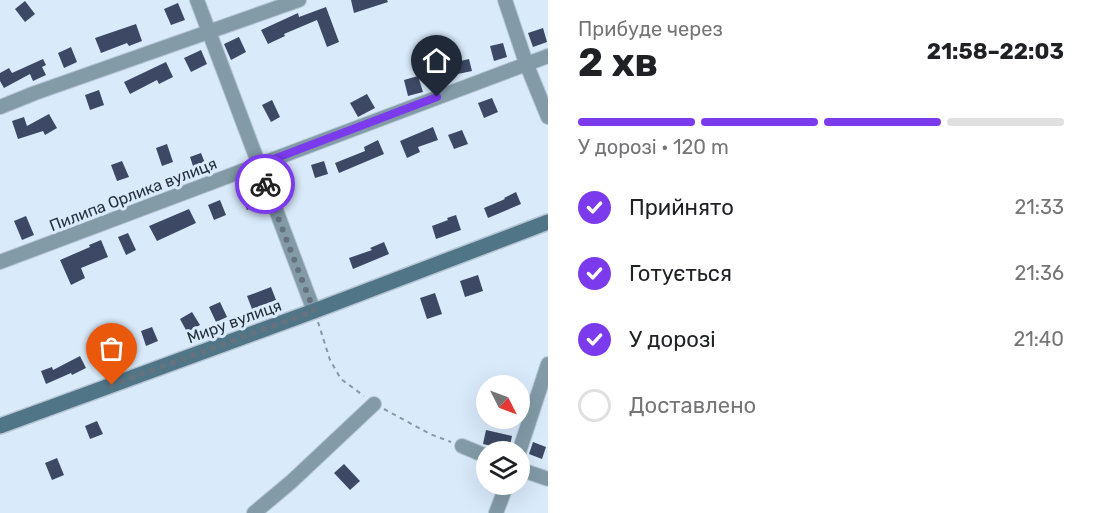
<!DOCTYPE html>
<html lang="uk">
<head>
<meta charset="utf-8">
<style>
	body { margin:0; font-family:Rubik,sans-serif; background:#f6f6f6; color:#202124; height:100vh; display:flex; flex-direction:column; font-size:22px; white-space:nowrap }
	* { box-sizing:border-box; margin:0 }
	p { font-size:20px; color:#757577 }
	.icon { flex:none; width:33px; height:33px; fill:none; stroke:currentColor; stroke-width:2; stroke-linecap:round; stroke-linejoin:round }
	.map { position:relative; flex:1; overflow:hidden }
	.panel { display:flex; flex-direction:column; background:#fff; width:546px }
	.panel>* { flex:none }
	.needle { width:39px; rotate:132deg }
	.fabs { position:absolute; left:476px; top:375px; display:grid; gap:12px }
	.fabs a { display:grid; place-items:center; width:54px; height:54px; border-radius:50%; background:#fff; box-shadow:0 6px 24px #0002; font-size:30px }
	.pin { position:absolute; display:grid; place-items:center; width:51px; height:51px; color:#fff; margin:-62px -26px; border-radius:50% 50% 50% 0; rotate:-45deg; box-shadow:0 0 6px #0007 }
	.pin .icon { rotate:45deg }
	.courier { position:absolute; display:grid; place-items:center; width:60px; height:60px; margin:-30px; border:4px solid #7c3aed; border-radius:50%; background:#fff; color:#222; box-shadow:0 2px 8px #0007 }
	.headline em { font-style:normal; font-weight:700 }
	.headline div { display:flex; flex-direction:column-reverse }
	.headline { display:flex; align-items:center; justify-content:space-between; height:102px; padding:0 30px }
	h1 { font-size:39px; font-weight:700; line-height:45px }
	.bar { display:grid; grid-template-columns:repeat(4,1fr); gap:9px 6px; align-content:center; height:72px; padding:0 30px }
	.bar i { height:8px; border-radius:4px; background:#e0e0e0 }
	.bar .active { background:#7c3aed }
	.bar p { grid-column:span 4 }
	ol { padding:0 30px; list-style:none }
	li { display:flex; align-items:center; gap:18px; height:66px }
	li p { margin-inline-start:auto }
	li .icon { padding:6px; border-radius:50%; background:#7c3aed; color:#fff; stroke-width:4 }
	li:last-child { color:#757577 }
	li i { width:33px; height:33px; border:3px solid #e0e0e0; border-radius:50% }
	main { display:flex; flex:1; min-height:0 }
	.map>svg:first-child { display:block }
	.building { fill:#3d4964 }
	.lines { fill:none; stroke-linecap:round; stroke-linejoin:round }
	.street-casing { stroke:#b5c5d5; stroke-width:16 }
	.secondary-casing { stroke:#b5c5d5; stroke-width:18 }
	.path { stroke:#8a98a6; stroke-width:2; stroke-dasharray:4.5 4.5; stroke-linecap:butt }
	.street { stroke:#829ba7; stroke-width:14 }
	.secondary { stroke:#507587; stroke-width:15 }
	.done { stroke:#65727e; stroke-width:6; stroke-dasharray:0 10.8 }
	.route { stroke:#7c3aed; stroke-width:8 }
	.labels { text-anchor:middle; stroke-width:6; stroke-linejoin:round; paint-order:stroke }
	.street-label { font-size:16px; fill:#26313b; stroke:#d9eafb }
</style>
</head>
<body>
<main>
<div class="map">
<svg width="548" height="513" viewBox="0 0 548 513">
	<rect width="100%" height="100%" fill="#d9eafb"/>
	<g class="building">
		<path d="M351,0h36l1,2 -34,11z"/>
		<path d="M25,1l10,13 -10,8 -10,-13z"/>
		<path d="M178,3l7,17 -14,5 -7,-16z"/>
		<path d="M326,7l13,35 -12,5 -10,-27 -33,14 1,2 -17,8 -7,-14 37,-17 1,4z"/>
		<path d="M136,24l6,17 -13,5 -2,-3 -26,10 -6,-15z"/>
		<path d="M543,28l4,14 -14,5 -5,-14z"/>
		<path d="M239,37l7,15 -15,8 -7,-16z"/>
		<path d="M503,43l4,14 -13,4 -4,-15z"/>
		<path d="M71,47l6,15 -13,6 -6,-15z"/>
		<path d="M201,50l6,14 -16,8 -7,-14z"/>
		<path d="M43,59l3,6 -4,2 4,8 -13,6 -3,-7 -26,14 -4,-7v-8l9,-5 3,5z"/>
		<path d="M469,59l3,12 -19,4 1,3 -12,5 -4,-12 18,-8v-1z"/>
		<path d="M166,62l7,15 -14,7 -2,-4 -27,14 -6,-12z"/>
		<path d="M418,76l5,16 -15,4 -4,-16z"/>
		<path d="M99,90l5,15 -14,5 -5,-15z"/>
		<path d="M367,94l8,14 -17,9 -8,-14z"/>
		<path d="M492,98l6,14 -14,6 -6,-15z"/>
		<path d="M272,100l8,17 -9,5 -9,-17z"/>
		<path d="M49,114l8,14 -12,7 -2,-4 -25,8 -6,-18 12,-4 3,9z"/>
		<path d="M433,127l5,13 -20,7 2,5 -13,6 -7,-17z"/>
		<path d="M462,130l6,14 -14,5 -6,-14z"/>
		<path d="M378,140l6,14 -45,19 -4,-10 30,-12 -1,-4z"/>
		<path d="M167,144l6,18 -11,4 -6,-18z"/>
		<path d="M201,153l6,15 -12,4 -5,-15z"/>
		<path d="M122,161l7,16 -12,4 -6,-16z"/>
		<path d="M324,161l4,13 -13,4 -4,-13z"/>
		<path d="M290,173l4,13 -13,5 -5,-13z"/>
		<path d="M252,191l7,14 -12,5 -6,-14z"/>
		<path d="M516,192l5,12 -33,14 -4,-10 21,-9 -1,-1z"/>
		<path d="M220,200l6,15 -12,5 -6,-15z"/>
		<path d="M189,209l7,14 -39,18 -8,-15z"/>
		<path d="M456,215l5,15 -25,9 -4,-13 16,-6 -1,-2z"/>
		<path d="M26,216l8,19 -12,5 -8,-19z"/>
		<path d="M128,233l8,17 -10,5 -8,-18z"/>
		<path d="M101,240l7,17 -27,11 4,10 -14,7 -11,-25 30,-13 -1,-2z"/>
		<path d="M384,242l5,12 -36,15 -4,-11 23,-8 -2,-2z"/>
		<path d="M478,275l5,16 -18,6 -5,-16z"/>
		<path d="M271,287l5,13 -24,9 -5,-13z"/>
		<path d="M435,293l7,21 -15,5 -7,-21z"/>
		<path d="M220,302l7,15 -11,5 -7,-15z"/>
		<path d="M192,312l8,13 -13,7 -7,-13z"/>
		<path d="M152,327l6,14 -12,5 -5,-15z"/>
		<path d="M111,338l7,15 -15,6 -6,-15z"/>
		<path d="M80,356l6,12 -14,7 -1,-2 -25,11 -5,-13 11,-4 1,3z"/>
		<path d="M97,421l6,13 -13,5 -5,-13z"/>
		<path d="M486,430l26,6 -3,14 -26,-6z"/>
		<path d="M533,442l13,5 -4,12 -13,-5z"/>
		<path d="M57,458l7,17 -12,5 -7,-17z"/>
		<path d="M344,464l16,17 -10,9 -16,-17z"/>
	</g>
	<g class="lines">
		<g class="street-casing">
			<g id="street">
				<path d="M197,0l117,311"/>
				<path d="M505,0l21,63 22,54"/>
				<path d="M0,107l35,-14 264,-93"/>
				<path d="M0,262l548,-206"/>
				<path d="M462,446l24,10"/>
				<path d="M519,452l29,-88"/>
				<path d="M519,469l29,10"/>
				<path d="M254,513l37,-31 83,-78"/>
				<path d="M496,513l11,-29"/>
			</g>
		</g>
		<g class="secondary-casing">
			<path id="secondary" d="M0,426l314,-115 234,-89"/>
		</g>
		<g class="path">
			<path d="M318,322l12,38 11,19 23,17"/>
			<path d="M384,409l46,25 21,8"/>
		</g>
		<use href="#street" class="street"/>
		<use href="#secondary" class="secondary"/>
	</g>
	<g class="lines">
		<path class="done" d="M112,385l202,-74 -49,-127"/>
		<path class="route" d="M265,184l-7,-19 179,-68"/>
	</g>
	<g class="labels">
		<g class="street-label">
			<text transform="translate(133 194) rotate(-21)" y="6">Пилипа Орлика вулиця</text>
			<text transform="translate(234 321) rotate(-20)" y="6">Миру вулиця</text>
		</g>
	</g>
</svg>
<div class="fabs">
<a><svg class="needle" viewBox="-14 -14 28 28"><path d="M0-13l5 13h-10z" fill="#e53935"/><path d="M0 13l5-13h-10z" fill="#757577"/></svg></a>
<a><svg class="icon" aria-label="layers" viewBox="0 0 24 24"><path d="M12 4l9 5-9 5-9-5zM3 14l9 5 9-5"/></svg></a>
</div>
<div class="pin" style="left:112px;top:385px;background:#ea580c"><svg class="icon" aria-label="bag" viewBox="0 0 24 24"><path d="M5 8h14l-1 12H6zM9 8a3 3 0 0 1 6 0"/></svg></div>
<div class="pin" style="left:437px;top:97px;background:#1f2937"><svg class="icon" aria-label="home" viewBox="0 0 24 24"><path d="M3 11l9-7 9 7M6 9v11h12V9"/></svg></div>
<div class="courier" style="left:265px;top:184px"><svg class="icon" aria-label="bike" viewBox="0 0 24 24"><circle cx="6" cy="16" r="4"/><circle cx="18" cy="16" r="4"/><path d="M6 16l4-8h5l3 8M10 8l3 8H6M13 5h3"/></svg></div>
</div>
<section class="panel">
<div class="headline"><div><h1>2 хв</h1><p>Прибуде через</p></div><em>21:58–22:03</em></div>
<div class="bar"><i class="active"></i><i class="active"></i><i class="active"></i><i></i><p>У дорозі · 120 m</p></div>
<ol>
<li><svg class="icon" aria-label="check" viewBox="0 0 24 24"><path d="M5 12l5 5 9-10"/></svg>Прийнято<p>21:33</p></li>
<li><svg class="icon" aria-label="check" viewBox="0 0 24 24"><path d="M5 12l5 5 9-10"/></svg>Готується<p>21:36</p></li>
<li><svg class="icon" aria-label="check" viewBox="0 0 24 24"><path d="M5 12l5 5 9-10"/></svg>У дорозі<p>21:40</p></li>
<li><i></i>Доставлено</li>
</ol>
</section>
</main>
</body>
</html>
